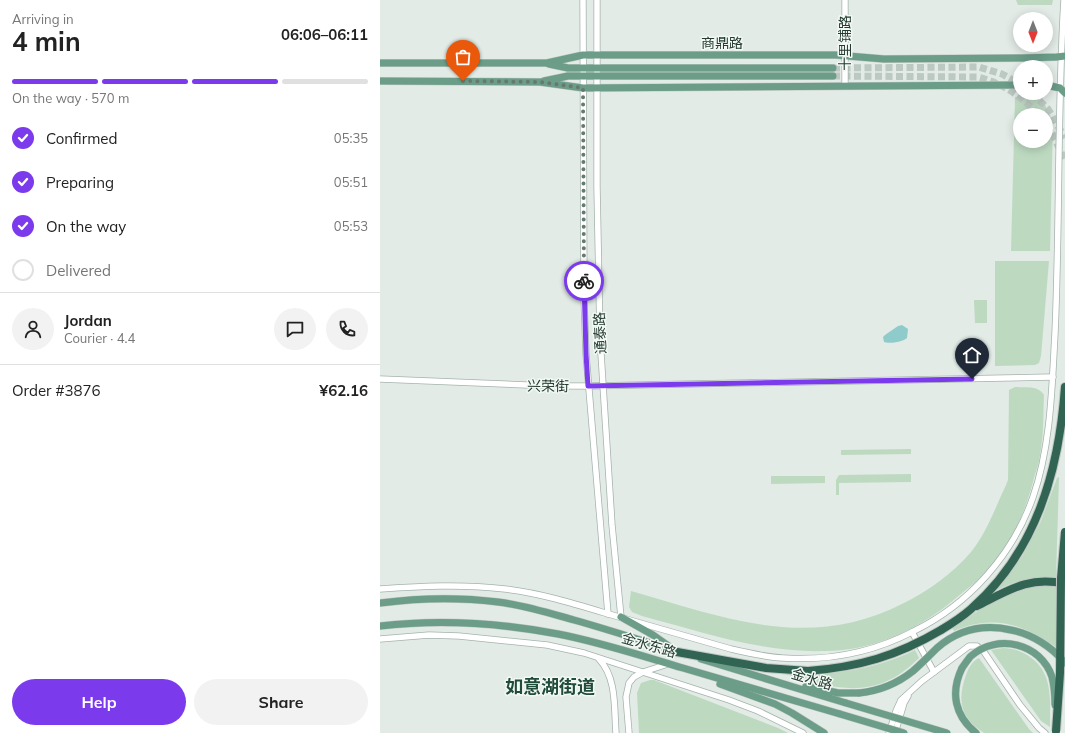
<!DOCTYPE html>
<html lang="en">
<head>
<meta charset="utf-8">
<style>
	body { margin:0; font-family:Mulish,"Noto Sans SC",sans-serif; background:#f2f2f2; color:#222; height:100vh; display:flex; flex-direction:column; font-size:15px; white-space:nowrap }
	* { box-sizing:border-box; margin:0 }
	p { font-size:13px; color:#767676 }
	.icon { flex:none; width:22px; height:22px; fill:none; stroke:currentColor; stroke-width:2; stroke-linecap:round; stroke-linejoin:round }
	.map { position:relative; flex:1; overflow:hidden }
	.sheet { display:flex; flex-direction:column; background:#fff; width:380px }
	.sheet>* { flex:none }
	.needle { width:26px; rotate:180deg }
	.tools { position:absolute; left:633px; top:12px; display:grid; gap:8px }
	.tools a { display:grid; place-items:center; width:40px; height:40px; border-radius:50%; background:#fff; box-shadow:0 2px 10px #0003; font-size:20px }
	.pin { position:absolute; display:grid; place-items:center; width:34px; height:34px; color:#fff; margin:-41px -17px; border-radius:50% 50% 50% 0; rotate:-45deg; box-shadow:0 0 4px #0007 }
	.pin .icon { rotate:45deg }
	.courier { position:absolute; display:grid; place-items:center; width:40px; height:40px; margin:-20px; border:3px solid #7c3aed; border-radius:50%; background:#fff; color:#222; box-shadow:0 1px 5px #0007 }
	.summary em { font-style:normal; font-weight:700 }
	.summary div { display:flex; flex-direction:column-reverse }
	.summary { display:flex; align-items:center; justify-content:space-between; height:68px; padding:0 12px }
	h1 { font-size:26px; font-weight:700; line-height:30px }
	.bar { display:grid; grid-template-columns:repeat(4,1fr); gap:6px 4px; align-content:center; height:48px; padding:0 12px }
	.bar i { height:5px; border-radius:3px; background:#e0e0e0 }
	.bar .selected { background:#7c3aed }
	.bar p { grid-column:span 4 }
	.line { display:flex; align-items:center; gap:10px; padding:0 12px; border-top:1px solid #e0e0e0 }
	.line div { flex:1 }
	.round { display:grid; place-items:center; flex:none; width:42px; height:42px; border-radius:21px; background:#f2f2f2 }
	ol { padding:0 12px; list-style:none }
	li { display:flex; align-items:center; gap:12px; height:44px }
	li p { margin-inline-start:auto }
	li .icon { padding:4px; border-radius:50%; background:#7c3aed; color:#fff; stroke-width:4 }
	li:last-child { color:#767676 }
	li i { width:22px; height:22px; border:2px solid #e0e0e0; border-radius:50% }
	.action { display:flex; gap:8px; margin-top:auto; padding:8px 12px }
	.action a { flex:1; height:46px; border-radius:24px; background:#7c3aed; color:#fff; font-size:16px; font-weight:700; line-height:46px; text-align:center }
	.action a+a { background:#f2f2f2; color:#222 }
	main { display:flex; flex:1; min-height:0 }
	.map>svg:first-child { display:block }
	.green { fill:#bddac1; fill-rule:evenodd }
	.water { fill:#8fcbcb }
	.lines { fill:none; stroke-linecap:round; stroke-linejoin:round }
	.major-tunnel { stroke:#bcc8c2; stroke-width:7; stroke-dasharray:7 3.5; stroke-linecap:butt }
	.minor-casing { stroke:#a5b3ac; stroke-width:7 }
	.major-casing { stroke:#c2c8c5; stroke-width:8 }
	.highway-casing { stroke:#c2c8c5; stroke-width:10 }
	.minor { stroke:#fff; stroke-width:5.5 }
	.major { stroke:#6b9d89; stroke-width:7 }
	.highway { stroke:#326453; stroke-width:8 }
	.major-bridge-casing { stroke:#c2c8c5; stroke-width:8; stroke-linecap:butt }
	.highway-bridge-casing { stroke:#c2c8c5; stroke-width:10; stroke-linecap:butt }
	.major-bridge { stroke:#6b9d89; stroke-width:7 }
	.highway-bridge { stroke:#326453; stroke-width:8 }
	.done { stroke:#667970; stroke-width:4; stroke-dasharray:0 7.2 }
	.route { stroke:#7c3aed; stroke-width:5 }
	.labels { text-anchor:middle; stroke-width:3; stroke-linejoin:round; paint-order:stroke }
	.street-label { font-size:14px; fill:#243b31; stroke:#f2f8f4 }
	.district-label { font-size:18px; font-weight:bold; fill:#214b3b; stroke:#f2f8f4 }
</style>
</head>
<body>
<main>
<section class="sheet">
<div class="summary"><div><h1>4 min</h1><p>Arriving in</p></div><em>06:06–06:11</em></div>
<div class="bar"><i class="selected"></i><i class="selected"></i><i class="selected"></i><i></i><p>On the way · 570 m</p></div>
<ol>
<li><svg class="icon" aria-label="check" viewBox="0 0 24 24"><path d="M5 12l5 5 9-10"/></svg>Confirmed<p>05:35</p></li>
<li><svg class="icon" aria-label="check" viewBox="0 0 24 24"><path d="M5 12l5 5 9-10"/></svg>Preparing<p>05:51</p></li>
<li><svg class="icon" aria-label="check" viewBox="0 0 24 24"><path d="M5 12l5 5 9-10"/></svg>On the way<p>05:53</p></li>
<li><i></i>Delivered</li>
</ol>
<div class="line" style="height:72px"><a class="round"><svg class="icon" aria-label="person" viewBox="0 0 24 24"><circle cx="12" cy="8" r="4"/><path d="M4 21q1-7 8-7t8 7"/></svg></a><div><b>Jordan</b><p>Courier · 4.4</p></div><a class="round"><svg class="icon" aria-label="chat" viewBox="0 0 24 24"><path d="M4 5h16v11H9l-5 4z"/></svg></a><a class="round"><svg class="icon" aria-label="phone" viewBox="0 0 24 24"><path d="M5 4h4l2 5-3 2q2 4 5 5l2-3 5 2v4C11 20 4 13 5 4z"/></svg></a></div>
<div class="line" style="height:52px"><div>Order #3876</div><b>¥62.16</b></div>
<div class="action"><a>Help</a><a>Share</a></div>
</section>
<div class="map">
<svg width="685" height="733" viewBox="0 0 685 733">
	<rect width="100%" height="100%" fill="#e2ebe6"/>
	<g class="green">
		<path d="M636,0h37l-1,5h-34z"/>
		<path d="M635,97h21l9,8 8,17 -3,129h-39zM640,115h26v26h-26z"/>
		<path d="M615,261h54l-8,95 -2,7 -4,2 -40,1z"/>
		<path d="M594,300h13v23h-12z"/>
		<path d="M635,387c10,1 23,-2 29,8 -1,20 0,40 -4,60 -1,8 -4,16 -6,23 -10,39 -26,74 -56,102 -9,8 -19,15 -28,23 -35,28 -79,48 -125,48 -63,2 -123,-19 -183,-35l-10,-4 -3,-5 2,-16c95,27 178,61 273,12 24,-12 49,-30 67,-51 15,-18 25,-46 35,-67l2,-5 1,-90z"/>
		<path d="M531,449v5l-70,1v-5z"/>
		<path d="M531,474v8l-72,1v12h-3v-15l3,-5z"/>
		<path d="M391,476h54v7l-54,1z"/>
		<path d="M679,477l-3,102c-21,-3 -38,1 -57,10h-2l26,-34 18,-34 16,-43z"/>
		<path d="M660,585l16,1v61c-32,-23 -64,-33 -102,-16l-2,-3 30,-20 31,-17z"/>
		<path d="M623,648c21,0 41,15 45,36 3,14 2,29 2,43l-9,-6 -50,-71z"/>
		<path d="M535,650l4,8c-43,43 -81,32 -134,16 47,1 87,-3 130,-24z"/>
		<path d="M599,658l50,71 4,4h-49c-24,-15 -27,-33 -18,-58 2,-6 6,-14 13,-17z"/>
		<path d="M270,680h4l124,48 10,5h-149l-2,-40 4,-10z"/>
	</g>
	<path class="water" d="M522,325l6,4 -1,9c-4,4 -18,6 -23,4l-1,-5 2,-2 13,-9z"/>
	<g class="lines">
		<g class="major-tunnel">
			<path d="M453,68l146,-1 23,7 18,10"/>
			<path d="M453,76l144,1c26,6 44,19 62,38"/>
			<path d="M652,93l16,16 17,29"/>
			<path d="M666,125l7,10 12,26"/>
		</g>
		<g class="minor-casing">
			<g id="minor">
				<path d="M203,0l1,298 2,56 22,260"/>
				<path d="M217,0v187l3,151 12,187 9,92"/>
				<path d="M465,86v-86"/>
				<path d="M0,379l172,7h36l465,-9"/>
				<path d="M0,589c42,-3 83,-5 125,0 34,4 67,14 100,24 42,12 84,24 126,36 17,4 34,8 52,9 45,3 91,-6 131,-27 55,-27 99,-76 119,-134 18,-51 19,-111 22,-164 5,-111 2,-222 9,-333"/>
				<path d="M532,632l22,40"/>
				<path d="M0,639l49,-4 30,1 88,9 37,8 145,47 29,11 45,22"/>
				<path d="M219,659c18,19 15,49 17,74"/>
				<path d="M249,733l-3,-36 3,-14 5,-6 9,-5 25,-8"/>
				<path d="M509,733l7,-22 5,-11 21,-19 47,-35h8l7,6 36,53 19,23 6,5"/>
				<path d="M515,733l9,-30 4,-7"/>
			</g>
		</g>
		<g class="major-casing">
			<g id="major">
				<path d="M0,63h167l36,-8h253l48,4 138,-1 35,-1 8,-1"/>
				<path d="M169,64l19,4h265"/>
				<path d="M0,81l160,1 43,6 437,-3"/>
				<path d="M164,81l24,-5h265"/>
				<path d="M666,85l14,3 5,5"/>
				<path d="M0,603c38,-5 79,-6 118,-1 26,3 51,11 76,18 36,10 72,22 108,33"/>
				<path d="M241,617l32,18 17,12"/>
				<path d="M0,626c59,-7 120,-3 178,8 42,8 84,22 125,34 53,16 105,31 157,46"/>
				<path d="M321,659l145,44"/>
				<path d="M582,668c-12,25 -7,48 14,65"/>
				<path d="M340,684l55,20 17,9 32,20"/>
				<path d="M426,686l32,7h21"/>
			</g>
		</g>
		<g class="highway-casing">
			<g id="highway">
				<path d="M597,606c30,-15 53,-31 88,-22"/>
				<path d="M561,630c10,-6 21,-13 30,-21 65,-57 88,-138 94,-222"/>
				<path d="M297,652l89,16 42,3"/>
			</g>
		</g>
		<use href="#minor" class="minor"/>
		<use href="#major" class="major"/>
		<use href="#highway" class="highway"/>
		<g class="major-bridge-casing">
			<g id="major-bridge">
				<path d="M582,668c3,-4 6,-9 9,-12 26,-23 70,-13 81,21 2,8 3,19 3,28"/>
				<path d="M479,693c20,-2 39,-10 54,-22 8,-7 16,-15 24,-23 22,-19 47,-24 74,-18 21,4 41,17 54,33"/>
				<path d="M466,703l101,30"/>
				<path d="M460,714l64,19"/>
			</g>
		</g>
		<g class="highway-bridge-casing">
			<g id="highway-bridge">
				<path d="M428,671c51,-4 89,-15 133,-41"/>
				<path d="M676,731l4,-58 1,-95 4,-46"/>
			</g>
		</g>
		<use href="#major-bridge" class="major-bridge"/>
		<use href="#highway-bridge" class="highway-bridge"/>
	</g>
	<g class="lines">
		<path class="done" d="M83,81l77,1 43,6 1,193"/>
		<path class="route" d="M204,281l2,73 2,32 384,-7"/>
	</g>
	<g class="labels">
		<g class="street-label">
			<text x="342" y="48">商鼎路</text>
			<text transform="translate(465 43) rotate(-90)" y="5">十里铺路</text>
			<text transform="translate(220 333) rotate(-93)" y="5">通泰路</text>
			<text transform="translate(168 386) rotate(1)" y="5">兴荣街</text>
			<text transform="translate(269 645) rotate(16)" y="5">金水东路</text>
			<text transform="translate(432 679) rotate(17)" y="5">金水路</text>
		</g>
		<g class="district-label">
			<text x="170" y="693">如意湖街道</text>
		</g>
	</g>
</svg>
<div class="tools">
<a><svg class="needle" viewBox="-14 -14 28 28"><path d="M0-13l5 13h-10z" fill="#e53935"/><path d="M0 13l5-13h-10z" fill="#767676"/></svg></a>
<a>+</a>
<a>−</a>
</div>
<div class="pin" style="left:83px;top:81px;background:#ea580c"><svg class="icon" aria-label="bag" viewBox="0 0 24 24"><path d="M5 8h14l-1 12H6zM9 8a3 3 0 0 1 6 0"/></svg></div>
<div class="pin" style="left:592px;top:379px;background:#1f2937"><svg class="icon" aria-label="home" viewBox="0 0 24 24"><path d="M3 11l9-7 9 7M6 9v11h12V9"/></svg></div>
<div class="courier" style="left:204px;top:281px"><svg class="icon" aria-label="bike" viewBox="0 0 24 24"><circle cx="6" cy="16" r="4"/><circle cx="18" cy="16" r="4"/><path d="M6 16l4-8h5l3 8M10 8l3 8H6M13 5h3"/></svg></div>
</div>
</main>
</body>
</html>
